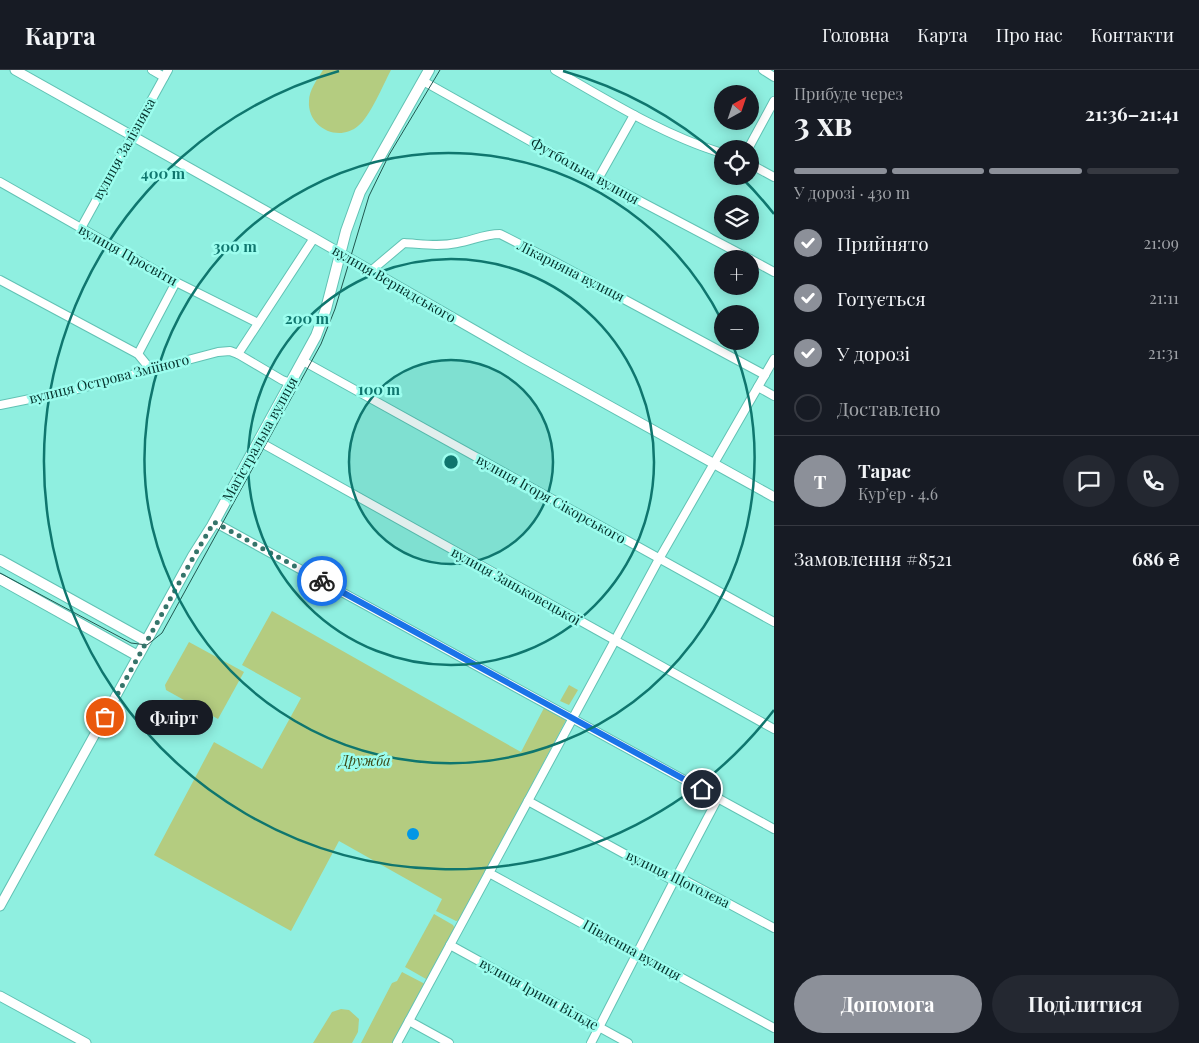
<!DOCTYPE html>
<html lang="uk">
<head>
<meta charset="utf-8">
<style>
	body { margin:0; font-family:"Playfair Display",serif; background:#242831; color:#f1f3f6; height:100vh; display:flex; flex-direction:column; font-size:19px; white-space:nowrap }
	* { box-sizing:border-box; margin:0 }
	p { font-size:16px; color:#9ea1a6 }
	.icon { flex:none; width:28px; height:28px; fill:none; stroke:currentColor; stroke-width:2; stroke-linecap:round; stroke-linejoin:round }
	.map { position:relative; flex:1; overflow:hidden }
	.side { display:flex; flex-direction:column; background:#171b24; width:425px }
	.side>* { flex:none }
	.needle { width:32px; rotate:40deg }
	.buttons { position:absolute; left:714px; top:15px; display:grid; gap:10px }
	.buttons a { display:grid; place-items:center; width:45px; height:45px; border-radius:50%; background:#171b24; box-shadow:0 2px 12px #0003; font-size:25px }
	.pin { position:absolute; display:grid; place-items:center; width:42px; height:42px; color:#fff; margin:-21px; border:2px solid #fff; border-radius:50%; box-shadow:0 1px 5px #0007 }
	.courier { position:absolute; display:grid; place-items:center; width:50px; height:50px; margin:-25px; border:4px solid #1a73e8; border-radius:50%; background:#fff; color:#222; box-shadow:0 1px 6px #0007 }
	.bubble { position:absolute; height:35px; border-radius:18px; background:#171b24; box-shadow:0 2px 12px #0003; font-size:16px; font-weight:700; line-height:35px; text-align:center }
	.summary em { font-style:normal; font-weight:700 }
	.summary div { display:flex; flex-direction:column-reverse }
	.summary { display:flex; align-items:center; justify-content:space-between; height:85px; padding:0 20px }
	h1 { font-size:32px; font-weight:700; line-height:38px }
	.bar { display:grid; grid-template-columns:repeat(4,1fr); gap:8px 5px; align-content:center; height:60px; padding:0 20px }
	.bar i { height:6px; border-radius:4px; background:#363941 }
	.bar .selected { background:#8c9099 }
	.bar p { grid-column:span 4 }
	.line { display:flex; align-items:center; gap:12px; padding:0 20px; border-top:1px solid #363941 }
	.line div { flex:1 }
	.round { display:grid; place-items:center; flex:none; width:52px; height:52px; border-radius:26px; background:#242831 }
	ol { padding:0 20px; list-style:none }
	li { display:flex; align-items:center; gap:15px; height:55px }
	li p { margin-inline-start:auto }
	li .icon { padding:5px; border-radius:50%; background:#8c9099; color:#fff; stroke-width:4 }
	li:last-child { color:#9ea1a6 }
	li i { width:28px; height:28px; border:2px solid #363941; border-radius:50% }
	.cta { display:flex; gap:10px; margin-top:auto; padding:10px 20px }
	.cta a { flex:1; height:58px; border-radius:30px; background:#8c9099; color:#fff; font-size:20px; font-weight:700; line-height:58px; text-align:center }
	.cta a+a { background:#242831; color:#f1f3f6 }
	header { display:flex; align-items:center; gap:30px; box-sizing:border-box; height:70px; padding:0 25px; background:#171b24; border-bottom:1px solid #363941 }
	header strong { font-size:24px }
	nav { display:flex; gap:28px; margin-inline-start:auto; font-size:18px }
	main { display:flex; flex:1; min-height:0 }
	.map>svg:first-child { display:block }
	.green { fill:#b4cc80 }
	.water { fill:#0197e6 }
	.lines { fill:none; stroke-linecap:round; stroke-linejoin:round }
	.minor-casing { stroke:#61c2b4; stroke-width:10 }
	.tertiary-casing { stroke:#61c2b4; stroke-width:11 }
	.secondary-casing { stroke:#61c2b4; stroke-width:12 }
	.minor { stroke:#fff; stroke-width:8 }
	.tertiary { stroke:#fff; stroke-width:9 }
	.secondary { stroke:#fff; stroke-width:10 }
	.tram { stroke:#20574f; stroke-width:1 }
	.done { stroke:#35746a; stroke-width:5; stroke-dasharray:0 9 }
	.route { stroke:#1a73e8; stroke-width:6 }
	.ring { fill:none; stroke:#0f766e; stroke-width:2.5 }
	.labels { text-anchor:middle; stroke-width:5; stroke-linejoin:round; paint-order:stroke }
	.street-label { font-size:14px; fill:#04312b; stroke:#9cfdee }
	.park-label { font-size:14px; font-style:italic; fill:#3c4a18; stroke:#9cfdee }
	.centre { fill:#0f766e; stroke:#9cfdee; stroke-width:2.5 }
	.ring-label { font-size:15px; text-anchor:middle; font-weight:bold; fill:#0f766e; stroke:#9cfdee; stroke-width:5; stroke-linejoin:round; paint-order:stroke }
</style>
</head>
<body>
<header>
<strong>Карта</strong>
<nav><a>Головна</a><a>Карта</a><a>Про нас</a><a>Контакти</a></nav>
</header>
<main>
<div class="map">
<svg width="774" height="973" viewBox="0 0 774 973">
	<rect width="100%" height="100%" fill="#8fefe0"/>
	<g class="green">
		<path d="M323,0h68c-8,15 -21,47 -33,56 -20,17 -51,1 -49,-25 0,-11 8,-21 14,-31z"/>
		<path d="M272,541l249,141 24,-46 19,10 2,4 -106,200 -4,1 -20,-10 6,-12 -103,-58 -48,90 -137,-76 60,-113 48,27 39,-71 -59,-33z"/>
		<path d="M189,572l55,30 -26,47 -52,-29 -1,-5z"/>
		<path d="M569,615l9,5 -9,15 -9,-4z"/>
		<path d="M434,844l19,11 2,4 -26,48 -3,2 -21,-12z"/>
		<path d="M402,902l23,12 -32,59h-32l31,-60 5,-2z"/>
		<path d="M341,939l8,1 10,9 -1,13 -6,11h-39l19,-31z"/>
	</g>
	<circle class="water" cx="413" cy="764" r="6"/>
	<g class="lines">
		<g class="minor-casing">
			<g id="minor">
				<path d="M152,0l12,7"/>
				<path d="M555,0c52,30 110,66 167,83"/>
				<path d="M763,0l11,7"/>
				<path d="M423,11l175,98 152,80"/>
				<path d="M748,79l26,-48"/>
				<path d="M750,94l24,13"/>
				<path d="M598,109l36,-64"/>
				<path d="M0,112l176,100 82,41"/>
				<path d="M81,158l87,-158"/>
				<path d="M750,189l24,13"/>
				<path d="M372,200l32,-27c18,1 35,4 53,0 14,-2 27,-9 43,-9l53,27 212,114"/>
				<path d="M0,210l138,74 13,16"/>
				<path d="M138,284l38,-72"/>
				<path d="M238,284l44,26 8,3"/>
				<path d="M303,291l471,261"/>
				<path d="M758,317l16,9"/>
				<path d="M0,335l74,-15 144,-38 12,-1 8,3 76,-116"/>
				<path d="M258,371l516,288"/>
				<path d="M214,452l560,307"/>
				<path d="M528,731l146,80 3,-5 97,52"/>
				<path d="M489,803l285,155"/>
				<path d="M677,806l41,-78"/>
				<path d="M450,875l178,98"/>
				<path d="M409,951l40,22"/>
				<path d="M397,973l262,-484 115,-200"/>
				<path d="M591,973l83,-162"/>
			</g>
		</g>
		<g class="tertiary-casing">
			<g id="tertiary">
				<path d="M15,0l299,168 211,121 249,138"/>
				<path d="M0,836l138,-250"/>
				<path d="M0,926l86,47"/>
			</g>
		</g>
		<g class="secondary-casing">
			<g id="secondary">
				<path d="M0,490l146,81"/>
				<path d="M0,509l138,77 55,-100 19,-30 104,-190 10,-27 20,-78 14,-39 69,-122"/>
			</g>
		</g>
		<use href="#minor" class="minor"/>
		<use href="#tertiary" class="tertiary"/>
		<use href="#secondary" class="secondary"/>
		<path class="tram" d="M0,503l131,70 16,2 15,-12 159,-289 14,-35 34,-113 20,-41 51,-85"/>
	</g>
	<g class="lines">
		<path class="done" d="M105,647l89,-161 20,-34 108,59"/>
		<path class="route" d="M322,511l380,208"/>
	</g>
	<circle cx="451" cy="392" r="102" fill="#0f766e" fill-opacity=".12"/>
	<g class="ring">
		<circle cx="451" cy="392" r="102"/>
		<circle cx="451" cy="392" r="203"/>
		<path d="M732 273A305 305 0 1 1 722 251"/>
		<path d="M774 640A407 407 0 1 1 339 1M563 1A407 407 0 0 1 721 87M741 107A407 407 0 0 1 774 144"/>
	</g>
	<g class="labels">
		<g class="street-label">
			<text transform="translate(124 79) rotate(-61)" y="5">вулиця Залізняка</text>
			<text transform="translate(585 101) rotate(29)" y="5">Футбольна вулиця</text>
			<text transform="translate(128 185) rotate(29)" y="5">вулиця Просвіти</text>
			<text transform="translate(571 201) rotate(27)" y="5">Лікарняна вулиця</text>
			<text transform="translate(394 214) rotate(30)" y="5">вулиця Вернадського</text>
			<text transform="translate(109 309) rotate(-14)" y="5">вулиця Острова Зміїного</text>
			<text transform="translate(260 369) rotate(-61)" y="5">Магістральна вулиця</text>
			<text transform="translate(551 429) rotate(29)" y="5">вулиця Ігоря Сікорського</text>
			<text transform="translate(516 516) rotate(29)" y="5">вулиця Заньковецької</text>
			<text transform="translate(678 809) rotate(26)" y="5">вулиця Щоголєва</text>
			<text transform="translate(632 880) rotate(29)" y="5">Південна вулиця</text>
			<text transform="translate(539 924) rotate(29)" y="5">вулиця Ірини Вільде</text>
		</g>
		<g class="park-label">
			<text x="365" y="696">Дружба</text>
		</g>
	</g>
	<circle cx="451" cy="392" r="8" class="centre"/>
	<g class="ring-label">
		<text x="163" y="109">400 m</text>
		<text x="235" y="182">300 m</text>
		<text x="307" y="254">200 m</text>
		<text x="379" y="325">100 m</text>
	</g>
</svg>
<div class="buttons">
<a><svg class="needle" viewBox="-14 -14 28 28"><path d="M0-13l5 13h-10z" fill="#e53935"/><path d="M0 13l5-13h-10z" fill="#9ea1a6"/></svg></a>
<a><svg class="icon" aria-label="locate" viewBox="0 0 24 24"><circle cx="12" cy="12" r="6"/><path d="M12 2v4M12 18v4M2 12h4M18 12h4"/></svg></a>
<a><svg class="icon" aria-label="layers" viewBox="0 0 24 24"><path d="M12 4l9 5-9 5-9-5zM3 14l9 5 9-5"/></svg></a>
<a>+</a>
<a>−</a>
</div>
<div class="pin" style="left:105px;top:647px;background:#ea580c"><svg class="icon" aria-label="bag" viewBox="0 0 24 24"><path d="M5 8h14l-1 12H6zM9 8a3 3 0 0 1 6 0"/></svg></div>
<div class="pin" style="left:702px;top:719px;background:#1f2937"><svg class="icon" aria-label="home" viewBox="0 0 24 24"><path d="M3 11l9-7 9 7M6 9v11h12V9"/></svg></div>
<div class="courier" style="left:322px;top:511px"><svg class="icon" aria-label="bike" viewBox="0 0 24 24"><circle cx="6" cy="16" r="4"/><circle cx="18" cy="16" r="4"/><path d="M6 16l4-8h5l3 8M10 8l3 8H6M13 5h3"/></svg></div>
<div class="bubble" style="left:135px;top:630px;width:78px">Флірт</div>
</div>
<section class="side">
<div class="summary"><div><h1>3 хв</h1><p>Прибуде через</p></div><em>21:36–21:41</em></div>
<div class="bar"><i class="selected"></i><i class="selected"></i><i class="selected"></i><i></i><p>У дорозі · 430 m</p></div>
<ol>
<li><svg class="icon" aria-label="check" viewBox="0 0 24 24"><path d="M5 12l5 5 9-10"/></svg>Прийнято<p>21:09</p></li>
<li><svg class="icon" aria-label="check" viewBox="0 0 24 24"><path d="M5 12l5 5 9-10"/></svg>Готується<p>21:11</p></li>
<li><svg class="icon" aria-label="check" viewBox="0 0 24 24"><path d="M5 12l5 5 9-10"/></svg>У дорозі<p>21:31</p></li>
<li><i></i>Доставлено</li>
</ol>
<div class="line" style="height:90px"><b class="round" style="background:#8c9099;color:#fff">Т</b><div><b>Тарас</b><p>Кур’єр · 4.6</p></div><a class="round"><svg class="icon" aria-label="chat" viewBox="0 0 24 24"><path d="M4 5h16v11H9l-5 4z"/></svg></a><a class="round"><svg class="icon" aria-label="phone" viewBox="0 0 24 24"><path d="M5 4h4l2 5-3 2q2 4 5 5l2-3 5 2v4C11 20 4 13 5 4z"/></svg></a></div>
<div class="line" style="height:65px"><div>Замовлення #8521</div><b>686 ₴</b></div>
<div class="cta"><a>Допомога</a><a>Поділитися</a></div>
</section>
</main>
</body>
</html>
